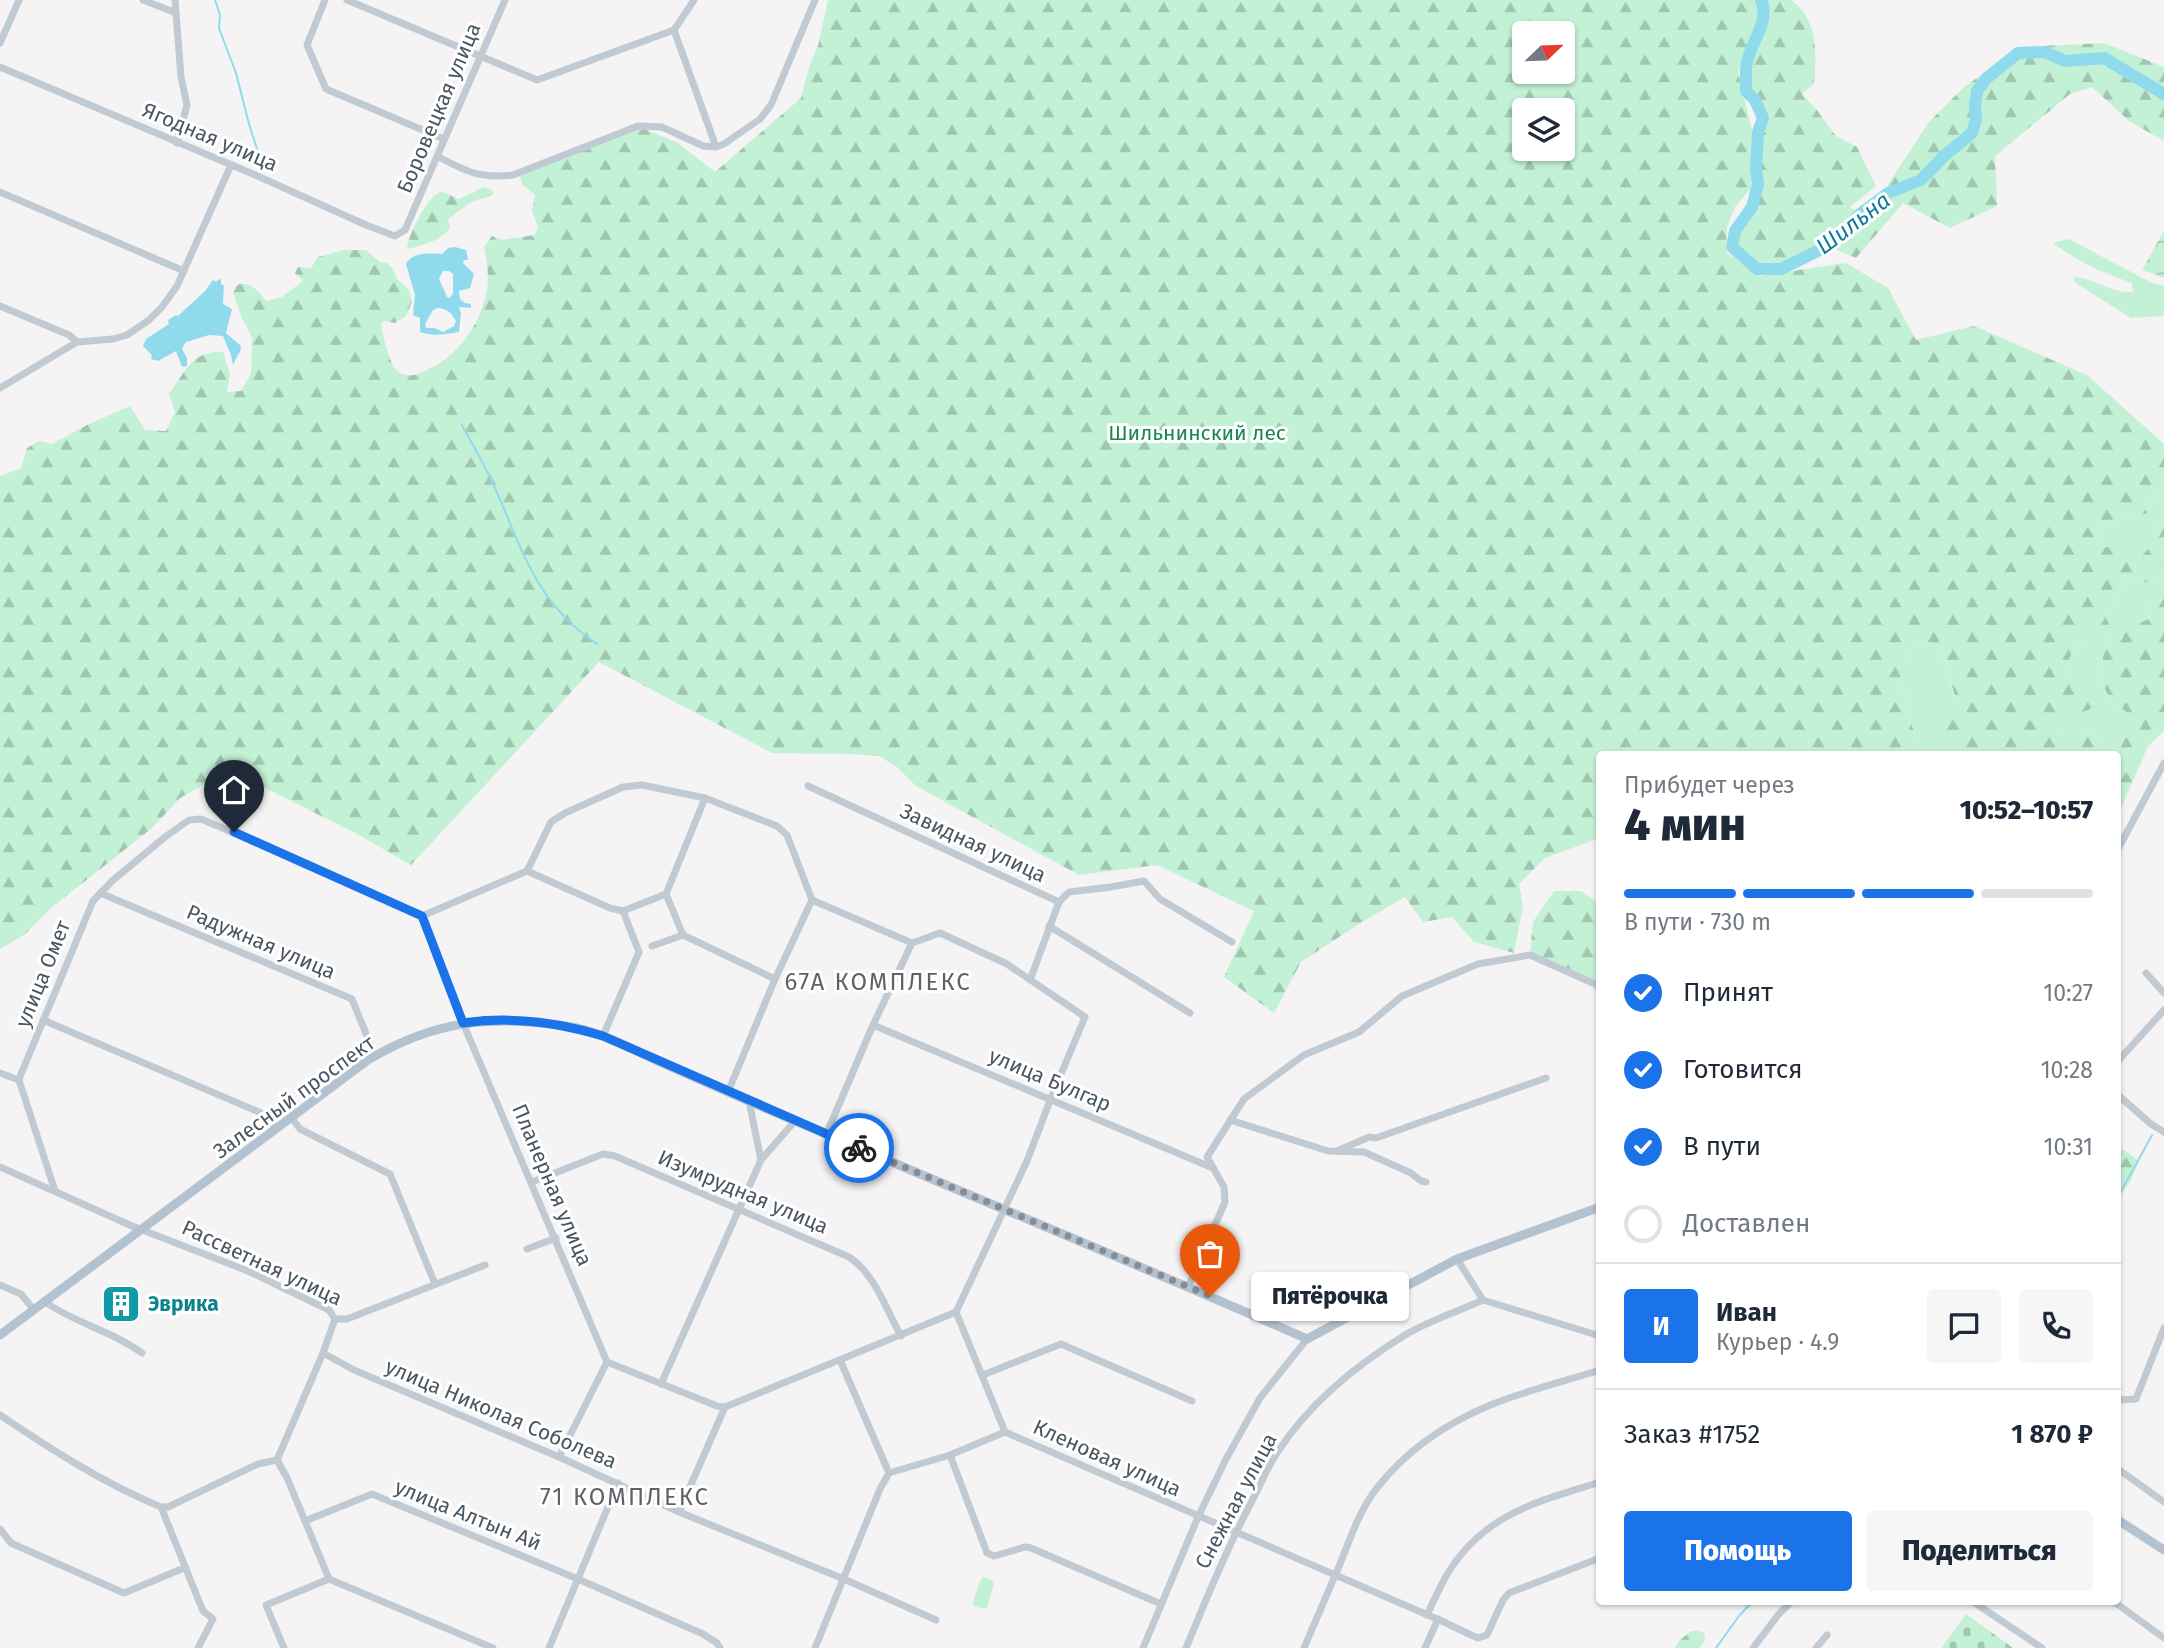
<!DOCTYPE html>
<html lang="ru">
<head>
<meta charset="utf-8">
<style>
	body { margin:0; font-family:"Fira Sans",sans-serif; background:#f6f6f7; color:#1f2937; height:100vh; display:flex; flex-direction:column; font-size:26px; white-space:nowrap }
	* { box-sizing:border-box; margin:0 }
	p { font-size:23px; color:#747a83 }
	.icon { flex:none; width:38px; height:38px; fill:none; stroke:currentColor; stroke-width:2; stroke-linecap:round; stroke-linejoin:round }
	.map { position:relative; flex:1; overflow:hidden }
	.panel { position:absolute; left:1596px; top:751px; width:525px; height:854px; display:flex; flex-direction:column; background:#fff; border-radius:7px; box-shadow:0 2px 5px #0004 }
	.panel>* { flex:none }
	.needle { width:46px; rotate:67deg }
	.tools { position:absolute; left:1512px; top:21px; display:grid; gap:14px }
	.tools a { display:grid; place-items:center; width:63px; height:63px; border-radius:7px; background:#fff; box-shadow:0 2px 5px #0004; font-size:35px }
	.pin { position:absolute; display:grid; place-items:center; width:60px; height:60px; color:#fff; margin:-72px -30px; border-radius:50% 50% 50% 0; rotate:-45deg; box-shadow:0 0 7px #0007 }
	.pin .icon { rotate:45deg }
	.courier { position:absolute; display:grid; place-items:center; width:70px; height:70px; margin:-35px; border:5px solid #1a73e8; border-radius:50%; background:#fff; color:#222; box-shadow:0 2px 9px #0007 }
	.bubble { position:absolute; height:49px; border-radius:7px; background:#fff; box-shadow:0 2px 5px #0004; font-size:23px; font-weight:800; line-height:49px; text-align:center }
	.head em { font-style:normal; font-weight:800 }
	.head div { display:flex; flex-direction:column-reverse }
	.head { display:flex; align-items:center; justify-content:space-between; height:119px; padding:0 28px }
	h1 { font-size:46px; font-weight:800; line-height:52px }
	.bar { display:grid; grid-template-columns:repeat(4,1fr); gap:10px 7px; align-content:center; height:84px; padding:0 28px }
	.bar i { height:9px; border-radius:5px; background:#e0e1e3 }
	.bar .selected { background:#1a73e8 }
	.bar p { grid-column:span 4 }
	.line { display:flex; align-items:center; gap:18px; padding:0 28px; border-top:2px solid #e0e1e3 }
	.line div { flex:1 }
	.round { display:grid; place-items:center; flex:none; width:74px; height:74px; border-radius:7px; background:#f6f6f7 }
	ol { padding:0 28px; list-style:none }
	li { display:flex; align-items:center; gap:21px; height:77px }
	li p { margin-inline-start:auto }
	li .icon { padding:7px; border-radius:50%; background:#1a73e8; color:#fff; stroke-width:4 }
	li:last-child { color:#747a83 }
	li i { width:38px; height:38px; border:4px solid #e0e1e3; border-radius:50% }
	.button { display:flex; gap:14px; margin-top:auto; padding:14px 28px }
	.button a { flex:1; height:80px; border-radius:7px; background:#1a73e8; color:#fff; font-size:28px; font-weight:800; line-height:80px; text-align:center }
	.button a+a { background:#f6f6f7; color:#1f2937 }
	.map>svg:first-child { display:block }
	.green { fill:#c3f1d5 }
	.forest { fill:url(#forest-firs); fill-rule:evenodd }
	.cemetery { fill:url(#cemetery-stones) }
	.park { fill:url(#park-crowns) }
	.water { fill:#90daee; fill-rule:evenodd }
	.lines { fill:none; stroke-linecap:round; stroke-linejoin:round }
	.stream { stroke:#90daee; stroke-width:2 }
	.river { stroke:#90daee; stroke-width:12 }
	.minor { stroke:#c1cad2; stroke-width:7 }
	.major { stroke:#b3c2d1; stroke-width:9 }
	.done { stroke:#868d94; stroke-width:7; stroke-dasharray:0 12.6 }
	.route { stroke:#1a73e8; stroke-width:9 }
	.labels { text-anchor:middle; stroke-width:6; stroke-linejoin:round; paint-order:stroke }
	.street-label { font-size:21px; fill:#4a5661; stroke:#fff }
	.park-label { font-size:21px; fill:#17864f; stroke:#fff }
	.culture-label { font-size:21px; font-weight:bold; fill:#0d838f; stroke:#fff; text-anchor:start }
	.water-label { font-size:23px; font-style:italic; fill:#0c7c9b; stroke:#fff }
	.quarter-label { font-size:24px; letter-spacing:2px; fill:#5f6368; stroke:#fff }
</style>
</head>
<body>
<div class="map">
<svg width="2164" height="1648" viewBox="0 0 2164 1648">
	<defs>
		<pattern id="forest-firs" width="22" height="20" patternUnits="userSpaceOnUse" patternTransform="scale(1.75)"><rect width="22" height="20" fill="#c3f1d5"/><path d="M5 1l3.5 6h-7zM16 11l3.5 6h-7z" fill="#a0c6b0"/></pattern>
		<pattern id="cemetery-stones" width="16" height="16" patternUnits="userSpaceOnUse" patternTransform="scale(1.75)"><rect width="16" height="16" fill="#c3f1d5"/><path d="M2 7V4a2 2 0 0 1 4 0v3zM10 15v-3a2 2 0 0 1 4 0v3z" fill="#a0c6b0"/></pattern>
		<pattern id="park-crowns" width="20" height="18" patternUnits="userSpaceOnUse" patternTransform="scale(1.75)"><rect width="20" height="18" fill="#c3f1d5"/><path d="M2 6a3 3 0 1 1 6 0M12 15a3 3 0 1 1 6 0" fill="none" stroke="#a0c6b0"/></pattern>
	</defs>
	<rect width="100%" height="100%" fill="#f5f3f3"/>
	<g class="green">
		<path d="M2069,239l83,44 12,3v30l-33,2 -57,-36v-5c24,2 34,16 59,15l-1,-9c-29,-10 -55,-22 -79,-40z"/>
		<path d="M2164,486v31l-8,6 -3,22 -22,20 -31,-19 1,-20 46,-13 7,-18z"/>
		<path d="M2164,564v34l-14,6 -1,15 -15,6 -24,1 -5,-10 12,-17 7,-24 27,9z"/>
		<path d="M2090,630l15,5 -4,46 11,22 15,9v22l-7,14 -13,4 -15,-21 -31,2 -4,-12 11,-5c7,-21 12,-27 -3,-45l6,-17z"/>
		<path d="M1931,642l15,20 22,92h-46l-12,-34 -10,-45 10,-26z"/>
		<path d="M984,1577l9,4 1,3 -7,24 -3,1 -10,-3 -1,-4 8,-23z"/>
	</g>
	<g class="forest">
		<path d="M828,0h963c27,19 26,54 23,84l-12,10 14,15 20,27 21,11 19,39 -26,21 10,7 28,-21v-9l41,-62 33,-33 57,-42 85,-4 60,24v74l-35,-20 -37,-34 -22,7 -75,62 2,50 -47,22 -47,-25 -47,55 -28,-12 -47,23h-24l-25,-22 3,-16 17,-24 6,-23 -2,-16 2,-36 5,-15 -8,-17 -9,-9v-29l-8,9 14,60v56l-17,20 -8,20 -1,25 34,24 86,-13 42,25 28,52 58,-14 113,49 77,69v42l-10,9 -7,18 -46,13 -1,20 24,3 8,15 21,-19 3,-22 8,-6v47l-13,20 -27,-9 -7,24 -12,17 5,10 14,-9 10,8 15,-6 1,-15 14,-6v133l-16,15 -30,69v-61h-150l-20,-6 -9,-32 16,-19 -9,-35 -15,-20 -21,7 -10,26 10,45 12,34h-322l-1,84 -54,20 -26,26 4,22 -9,47 -40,-11 -22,-25 -29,5 -18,-25 -43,25 -61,40 -27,51 -50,-36 30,-66 -97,-46 -78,10 -163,-89 -19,-19 -18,-11 -32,-2 -75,-1 -173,-91 -188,203 -52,-30 -96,-48 -23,-17 -29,10 -31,18 -28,30 -101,80 -27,27 -24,14v-473l21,-8 6,-20 12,-7 13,3 37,-20 41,-18 15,24 21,1 9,-19 -6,-18c16,-22 24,-44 54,-42l7,22 -3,18 14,-1 10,-17 1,-37 -11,-21 -8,-24 4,-7c14,-5 20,6 29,16l16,-4 21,-16 -8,-8 3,-6 13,1 7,-11 26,-7h22l14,12 7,1 5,5 5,11 12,11 3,12 -6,14 -11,7 -11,-2 -3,3c2,12 8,43 19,49 10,5 16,2 25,-2 31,-13 53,-43 61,-76 4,-16 1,-32 -2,-48l8,-11 10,4 33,-5 3,-8 -6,-16 3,-16 -12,-10 -4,-10 121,-48 38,16 37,29 86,-74 9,-34 8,-18zM1524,33h39v39h-39zM1524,110h39v39h-39zM2089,631l16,4 -4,46 11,22 15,9v22l-7,14 -13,4 -15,-21 -32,1 -2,-11 30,-11 9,-6 -5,-11 -17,2v-12l-10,-12 6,-17z"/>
		<path d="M483,187l8,2 3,4c-7,6 -15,5 -22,9 -8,5 -16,11 -24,17l2,9c-11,14 -24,15 -41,21l-2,-2c1,-11 23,-57 36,-55 5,1 11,6 16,7z"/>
		<path d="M1554,891h27l18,12v88l-2,-7 -67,-29 3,-33z"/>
		<path d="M2118,1148l8,3 13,10 -9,21 -12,16z"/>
		<path d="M1691,1631h8l5,2 1,7 -5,8h-25l4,-7z"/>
	</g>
	<path class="cemetery" d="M1966,1614l47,34h-72z"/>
	<path class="park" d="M2164,231v47l-22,-8z"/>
	<g class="water">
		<path d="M455,247l11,3 2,10h-4l-1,3 11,11 -4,14 -11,3 1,8 5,4 6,1v4l-10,-1 -2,1 2,5 -2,19c-14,2 -25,5 -39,0v-14l-7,-3 2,-20 -9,-31c6,-12 25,-11 36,-10l6,-6zM443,271h6l4,3v19l-3,5 -3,-1 -8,-18zM437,308c9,0 15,5 19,13l-2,5 -11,6 -9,-4h-8l-1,-4 8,-14z"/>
		<path d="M219,279l2,1v4l3,2 -1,18 9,5 -6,24 15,13 -1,6 -2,2 -5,11 -2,-10 -8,-19 -14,-1 -23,7 -4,7 5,9v8l-5,1 -6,-16 -18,10 -7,-2 1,-4 -9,-9 3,-7 23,-15 -1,-4 8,-5 2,1 27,-25 8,-11 3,2z"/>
	</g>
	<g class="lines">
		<g class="stream">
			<path d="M215,0l5,15 -1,13 17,45 13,51 8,25"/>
			<path d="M462,425c11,21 24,42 33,63 28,63 41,115 102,156"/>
			<path d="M2118,1197l34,-62"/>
			<path d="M1716,1648l23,-32 14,-15"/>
		</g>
		<path class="river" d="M1761,0c10,21 -11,43 -14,63 -2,9 -1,19 -1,28l9,9 8,18 -5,14 -2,36 2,16 -6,23 -17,24 -3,16 25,22h24l47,-23 32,-32 28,-21 33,-13 23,-24 28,-23 4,-14 -1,-13 2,-15 10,-13 31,-25 27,-1 20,9 39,-3 60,36"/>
		<g class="minor">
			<path d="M143,0l33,13"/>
			<path d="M175,0l6,77 6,28 -10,38"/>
			<path d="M325,0l-18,45 19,44 118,50"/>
			<path d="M347,0l190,80 137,-50 20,-30"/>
			<path d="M674,30l42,117"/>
			<path d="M0,43l19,-43"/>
			<path d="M0,67l253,107 113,51 29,11 10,-6 100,-230"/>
			<path d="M437,156c28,15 43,23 76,19l125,-49 24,1 41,19 13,1 8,-3 36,-25 11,-14 44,-105"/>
			<path d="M0,192l184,79"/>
			<path d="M0,306l69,29 8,7"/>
			<path d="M0,388l77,-46 36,-3 14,-4 22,-15 13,-13 15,-21 54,-121"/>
			<path d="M808,786l251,116"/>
			<path d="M2118,849l46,-86"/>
			<path d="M527,871l24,-49 14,-9 58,-26 19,-2 63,13 72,28 10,9 25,65 100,43 28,-10 67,31 78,53 -34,81 -24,63 -71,151"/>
			<path d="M527,871l83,37 13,3"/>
			<path d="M100,893l252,106 23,57"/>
			<path d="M666,894l39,-96"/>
			<path d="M422,916l105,-45"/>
			<path d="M1049,926l141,87"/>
			<path d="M683,935l92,44"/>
			<path d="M2146,973l18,20"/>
			<path d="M1030,980l29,-78 10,-10 42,-5 33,-6 16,18 72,43"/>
			<path d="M43,1020l223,95 11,14"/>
			<path d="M873,1025l340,143"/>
			<path d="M603,1036l36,-84 -16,-41 43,-17 17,41 -31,11"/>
			<path d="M2118,1061l46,-51"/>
			<path d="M0,1073l19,7"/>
			<path d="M728,1092l47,-113 37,-79"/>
			<path d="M2118,1095l33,29 13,8"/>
			<path d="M292,1118l8,11 90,45 45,110"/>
			<path d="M1230,1120l98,31 36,1 47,21 10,8 5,1"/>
			<path d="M826,1135l47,-110 39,-82"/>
			<path d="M1337,1151l32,-14 7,1 170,-60"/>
			<path d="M761,1160l34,-39"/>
			<path d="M0,1167l132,59 116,45 81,39 6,9"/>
			<path d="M532,1182l71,-28 12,2 234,101c26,17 37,52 52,79"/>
			<path d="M55,1191l-36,-111 2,-6 72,-173 19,-20 53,-44 24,-17 12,-1 116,49 105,48 41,107 144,339"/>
			<path d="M527,1249l29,-11"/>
			<path d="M1457,1259l26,41 117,36"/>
			<path d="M0,1285l21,9 13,16"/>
			<path d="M1188,1287l37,-85 -1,-15 -17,-30 37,-58 60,-44 55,-23 43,-36 76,-32 52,-9 67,30 3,6"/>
			<path d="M45,1302c30,21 67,29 97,51"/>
			<path d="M956,1312l49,120 439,190 29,14 5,2 9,-3 16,-35 6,-7 91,-35"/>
			<path d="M335,1319h12l138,-54"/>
			<path d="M323,1353l31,17 205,87 120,55 165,67 92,41"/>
			<path d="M840,1360l49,113 61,-18 55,-23"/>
			<path d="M607,1362l110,44 8,1"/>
			<path d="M983,1375l78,-31 131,57"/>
			<path d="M661,1384l100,-224 -12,-59"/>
			<path d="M2118,1398l3,2 15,-1 28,-71"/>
			<path d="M725,1407l231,-95"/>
			<path d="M0,1415c52,35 103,68 161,92h7l90,-43 19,-4"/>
			<path d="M950,1455l37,98 7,3 31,-9 6,1 130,56"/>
			<path d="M559,1457l48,-95"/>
			<path d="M277,1460l11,20 41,99 164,69"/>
			<path d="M277,1460l46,-107 12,-34"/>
			<path d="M2118,1469l46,33"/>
			<path d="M161,1507l42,104 10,8 -15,29"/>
			<path d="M679,1512l46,-105"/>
			<path d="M305,1521l67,-27 206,85 125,55 14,9 3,5"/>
			<path d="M0,1529l11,14 113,50 60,-25"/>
			<path d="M1972,1601l70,47"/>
			<path d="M2113,1601l51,37"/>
			<path d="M1427,1615c6,-13 12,-26 19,-39 37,-62 90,-74 154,-94"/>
			<path d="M284,1648l-18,-43 63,-26"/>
			<path d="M549,1648l69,-165"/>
			<path d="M815,1648l65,-159 9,-16"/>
			<path d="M1143,1648l55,-131 28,-58 34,-61 47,-59"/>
			<path d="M1186,1648c21,-51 42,-102 68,-151 8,-16 15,-33 25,-47 31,-47 79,-86 126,-115 25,-15 52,-23 78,-35"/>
			<path d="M1304,1648c12,-28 24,-56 36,-84 10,-25 20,-55 37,-76 29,-37 68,-64 111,-82 36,-15 74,-24 112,-36"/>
			<path d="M1425,1648l13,-29"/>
			<path d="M1753,1648l25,-33 14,-14"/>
			<path d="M1816,1648l11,-13"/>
		</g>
		<g class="major">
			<path d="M0,1335l368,-275c67,-40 123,-45 198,-34 33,5 64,22 94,36 43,19 87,39 131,57 171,74 345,144 516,220l150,-80 143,-52"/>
			<path d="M2118,1520l46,30"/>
		</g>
	</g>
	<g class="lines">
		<path class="done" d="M859,1148l351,148"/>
		<path class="route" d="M234,832l188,84 41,107c47,-7 94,-1 140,13l256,112"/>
	</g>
	<defs>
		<g id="building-square" transform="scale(2.0125)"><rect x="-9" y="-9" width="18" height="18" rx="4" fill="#0f9aa8" stroke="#fff"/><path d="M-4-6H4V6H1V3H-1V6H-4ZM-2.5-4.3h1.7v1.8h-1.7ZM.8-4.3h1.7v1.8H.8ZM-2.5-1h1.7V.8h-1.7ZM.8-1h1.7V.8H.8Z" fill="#fff"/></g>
	</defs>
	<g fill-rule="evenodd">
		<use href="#building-square" x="121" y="1304"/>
	</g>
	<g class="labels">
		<g class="street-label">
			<text transform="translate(439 108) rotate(-67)" y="7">Боровецкая улица</text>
			<text transform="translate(210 137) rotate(23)" y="7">Ягодная улица</text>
			<text transform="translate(973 843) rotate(25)" y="7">Завидная улица</text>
			<text transform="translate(261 942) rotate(23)" y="7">Радужная улица</text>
			<text transform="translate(43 974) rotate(-68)" y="7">улица Омет</text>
			<text transform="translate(1050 1080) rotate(23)" y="7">улица Булгар</text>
			<text transform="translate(294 1097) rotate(-36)" y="7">Залесный проспект</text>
			<text transform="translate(552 1185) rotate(67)" y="7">Планерная улица</text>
			<text transform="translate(743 1192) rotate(23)" y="7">Изумрудная улица</text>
			<text transform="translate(262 1263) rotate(25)" y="7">Рассветная улица</text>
			<text transform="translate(501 1414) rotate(23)" y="7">улица Николая Соболева</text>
			<text transform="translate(1107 1458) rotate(24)" y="7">Кленовая улица</text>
			<text transform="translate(1236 1501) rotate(-62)" y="7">Снежная улица</text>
			<text transform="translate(468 1515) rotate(22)" y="7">улица Алтын Ай</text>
		</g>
		<g class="park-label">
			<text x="1197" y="440">Шильнинский лес</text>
		</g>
		<g class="culture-label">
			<text x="148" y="1311">Эврика</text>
		</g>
		<g class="water-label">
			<text transform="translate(1853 223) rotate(-37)" y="8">Шильна</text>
		</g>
		<g class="quarter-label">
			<text x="878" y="990">67А КОМПЛЕКС</text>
			<text x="625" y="1505">71 КОМПЛЕКС</text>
		</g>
	</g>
</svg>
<div class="tools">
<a><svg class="needle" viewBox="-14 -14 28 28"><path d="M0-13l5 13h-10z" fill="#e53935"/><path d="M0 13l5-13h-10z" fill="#747a83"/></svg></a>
<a><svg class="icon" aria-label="layers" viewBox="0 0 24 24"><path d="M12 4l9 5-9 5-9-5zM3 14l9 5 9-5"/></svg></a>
</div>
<div class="pin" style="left:1210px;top:1296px;background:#ea580c"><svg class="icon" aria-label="bag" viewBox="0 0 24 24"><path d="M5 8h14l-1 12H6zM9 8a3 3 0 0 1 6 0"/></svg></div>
<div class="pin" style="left:234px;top:832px;background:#1f2937"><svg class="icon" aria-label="home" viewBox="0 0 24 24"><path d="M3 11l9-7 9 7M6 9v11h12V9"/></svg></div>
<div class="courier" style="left:859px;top:1148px"><svg class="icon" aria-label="bike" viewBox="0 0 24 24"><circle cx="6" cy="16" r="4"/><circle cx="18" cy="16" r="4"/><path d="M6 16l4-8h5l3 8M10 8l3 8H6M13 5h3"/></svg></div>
<div class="bubble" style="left:1251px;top:1272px;width:158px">Пятёрочка</div>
<section class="panel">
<div class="head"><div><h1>4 мин</h1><p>Прибудет через</p></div><em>10:52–10:57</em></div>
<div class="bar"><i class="selected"></i><i class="selected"></i><i class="selected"></i><i></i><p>В пути · 730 m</p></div>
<ol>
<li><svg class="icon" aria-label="check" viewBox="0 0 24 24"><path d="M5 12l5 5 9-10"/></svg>Принят<p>10:27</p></li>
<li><svg class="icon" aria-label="check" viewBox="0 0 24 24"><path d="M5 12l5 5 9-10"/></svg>Готовится<p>10:28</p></li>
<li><svg class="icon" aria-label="check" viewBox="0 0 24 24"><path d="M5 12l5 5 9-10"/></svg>В пути<p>10:31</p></li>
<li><i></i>Доставлен</li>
</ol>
<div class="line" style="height:126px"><b class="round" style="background:#1a73e8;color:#fff">И</b><div><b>Иван</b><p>Курьер · 4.9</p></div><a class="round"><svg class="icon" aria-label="chat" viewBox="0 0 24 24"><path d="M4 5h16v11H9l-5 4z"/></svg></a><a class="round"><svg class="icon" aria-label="phone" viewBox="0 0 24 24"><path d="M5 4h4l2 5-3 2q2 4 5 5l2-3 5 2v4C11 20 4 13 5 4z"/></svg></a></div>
<div class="line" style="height:91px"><div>Заказ #1752</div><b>1 870 ₽</b></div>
<div class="button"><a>Помощь</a><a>Поделиться</a></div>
</section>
</div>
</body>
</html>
